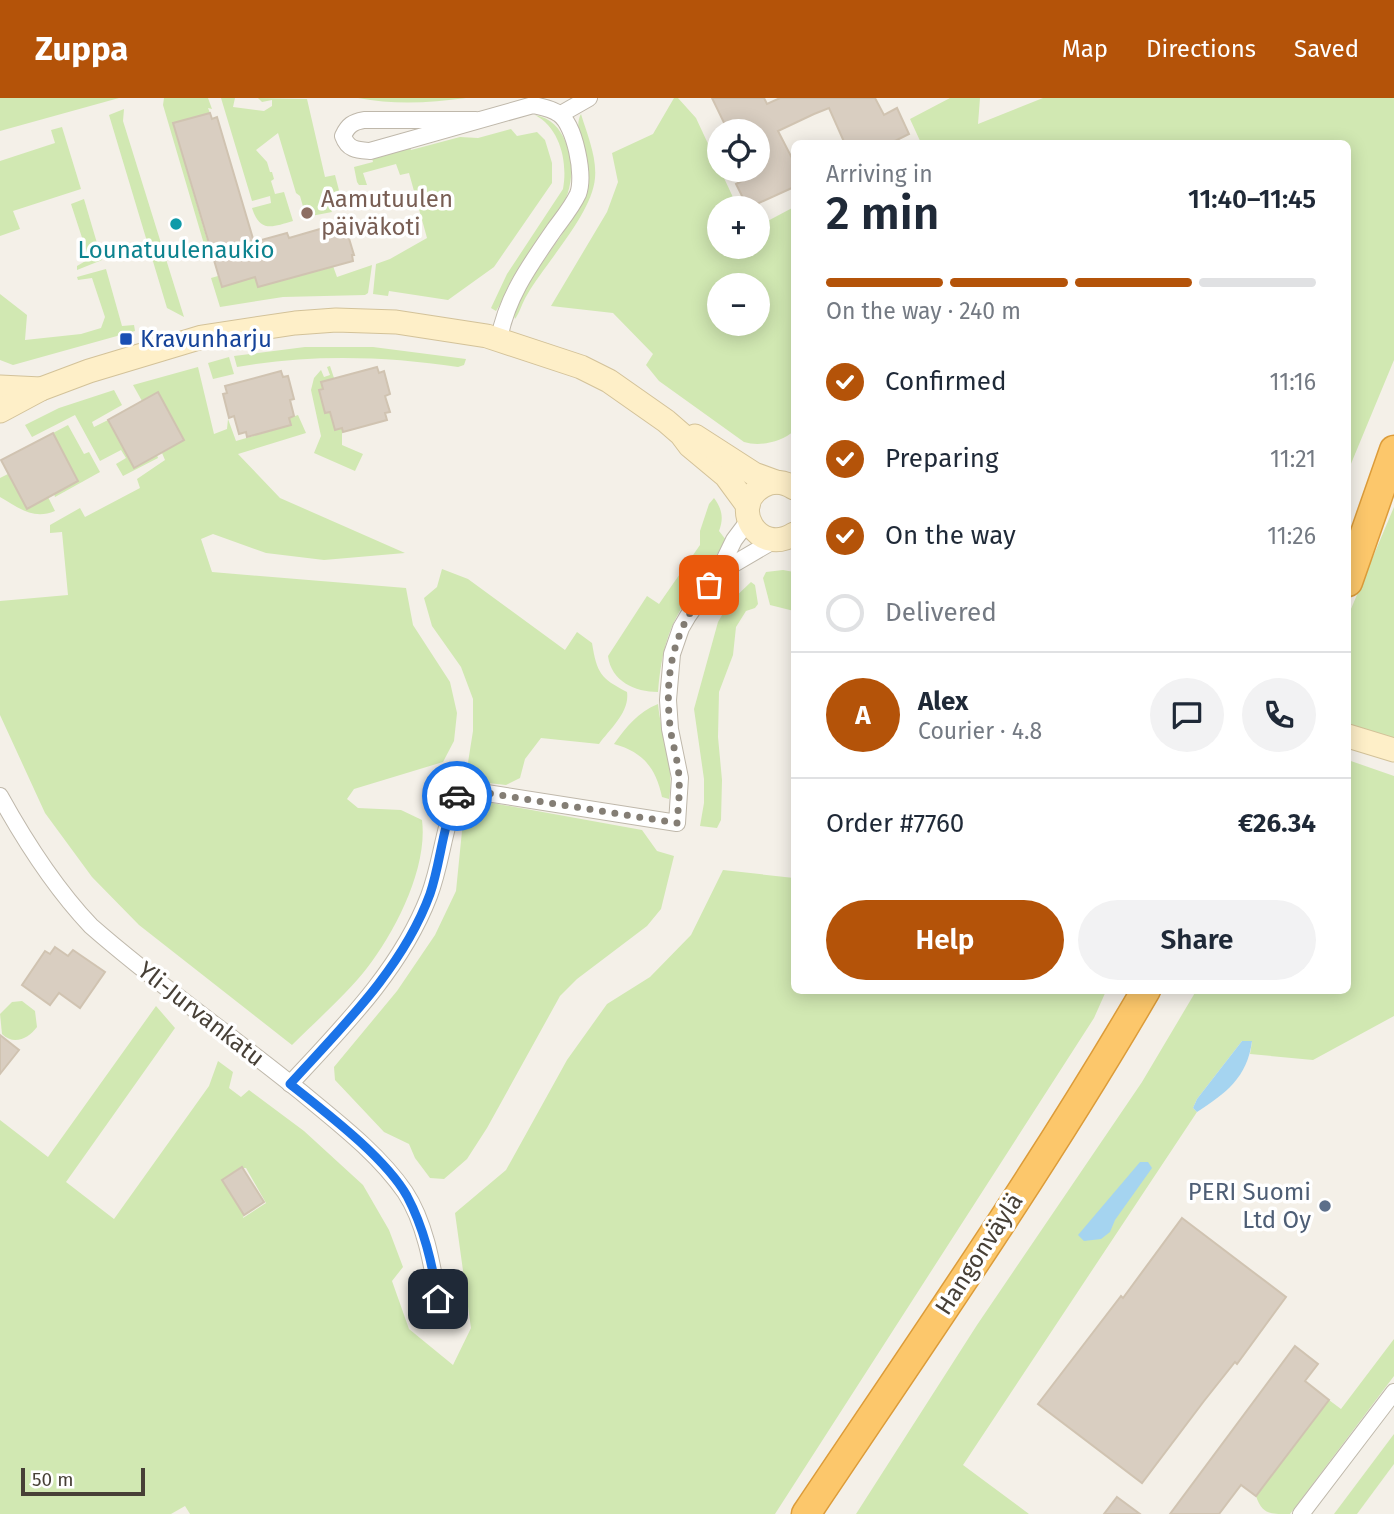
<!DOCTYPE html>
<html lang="en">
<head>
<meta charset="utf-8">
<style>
	body { margin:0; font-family:"Fira Sans",sans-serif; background:#f2f2f3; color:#1f2937; height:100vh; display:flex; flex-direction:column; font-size:26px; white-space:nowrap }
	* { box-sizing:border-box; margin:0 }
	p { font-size:23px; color:#747a83 }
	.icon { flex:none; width:38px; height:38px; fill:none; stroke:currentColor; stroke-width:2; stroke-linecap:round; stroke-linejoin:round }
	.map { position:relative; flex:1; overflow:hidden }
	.panel { position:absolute; left:791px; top:42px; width:560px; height:854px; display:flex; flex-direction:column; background:#fff; border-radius:10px; box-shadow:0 4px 18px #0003 }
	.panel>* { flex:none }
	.controls { position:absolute; left:707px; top:21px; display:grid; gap:14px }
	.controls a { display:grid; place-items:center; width:63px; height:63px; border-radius:50%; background:#fff; box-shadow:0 4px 18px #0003; font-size:35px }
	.scale { position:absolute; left:21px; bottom:18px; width:124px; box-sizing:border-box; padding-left:7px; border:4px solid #474037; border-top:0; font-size:19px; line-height:24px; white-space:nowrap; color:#474037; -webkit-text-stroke:5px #fff; paint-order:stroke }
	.pin { position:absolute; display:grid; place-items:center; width:60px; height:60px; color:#fff; margin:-30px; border-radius:14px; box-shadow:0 4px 10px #0006 }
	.courier { position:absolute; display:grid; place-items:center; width:70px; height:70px; margin:-35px; border:5px solid #1a73e8; border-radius:50%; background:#fff; color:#222; box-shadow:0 2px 9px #0007 }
	.head em { font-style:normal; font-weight:600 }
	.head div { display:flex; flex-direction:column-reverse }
	.head { display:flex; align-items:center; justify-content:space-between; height:119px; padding:0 35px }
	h1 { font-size:46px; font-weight:600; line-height:52px }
	.bar { display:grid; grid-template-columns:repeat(4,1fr); gap:10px 7px; align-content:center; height:84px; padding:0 35px }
	.bar i { height:9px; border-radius:5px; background:#e0e1e3 }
	.bar .current { background:#b45309 }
	.bar p { grid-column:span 4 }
	.line { display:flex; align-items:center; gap:18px; padding:0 35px; border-top:2px solid #e0e1e3 }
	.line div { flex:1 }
	.round { display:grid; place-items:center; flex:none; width:74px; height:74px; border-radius:37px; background:#f2f2f3 }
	ol { padding:0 35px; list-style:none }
	li { display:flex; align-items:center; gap:21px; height:77px }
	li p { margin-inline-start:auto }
	li .icon { padding:7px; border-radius:50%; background:#b45309; color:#fff; stroke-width:4 }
	li:last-child { color:#747a83 }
	li i { width:38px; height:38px; border:4px solid #e0e1e3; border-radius:50% }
	.action { display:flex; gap:14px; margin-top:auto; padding:14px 35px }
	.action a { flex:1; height:80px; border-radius:42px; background:#b45309; color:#fff; font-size:28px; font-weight:600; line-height:80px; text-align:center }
	.action a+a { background:#f2f2f3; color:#1f2937 }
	header { display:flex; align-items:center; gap:42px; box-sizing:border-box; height:98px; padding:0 35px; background:#b45309; color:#fff }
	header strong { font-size:33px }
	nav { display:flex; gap:38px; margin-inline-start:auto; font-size:24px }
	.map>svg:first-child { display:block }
	.green { fill:#d1e8b2; fill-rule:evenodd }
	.water { fill:#a5d4f0 }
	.building { fill:#d9cec1; stroke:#d0c3b1; stroke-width:2 }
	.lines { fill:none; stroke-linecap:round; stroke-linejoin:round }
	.street-casing { stroke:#bfb8ab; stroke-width:18 }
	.secondary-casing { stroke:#d3c299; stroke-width:25 }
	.highway-casing { stroke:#dc9c3a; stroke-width:31 }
	.street { stroke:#fff; stroke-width:16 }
	.secondary { stroke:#feefc8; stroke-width:23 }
	.highway { stroke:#fcc76b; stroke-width:28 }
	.done { stroke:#847e75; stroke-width:7; stroke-dasharray:0 12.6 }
	.route { stroke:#1a73e8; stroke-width:9 }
	.education-dot { fill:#8d6e63; stroke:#fff; stroke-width:2.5 }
	.culture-dot { fill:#0f9aa8; stroke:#fff; stroke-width:2.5 }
	.transit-dot { fill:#1a4fb4; stroke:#fff; stroke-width:2.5 }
	.service-dot { fill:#5c6f8a; stroke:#fff; stroke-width:2.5 }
	.labels { text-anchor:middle; stroke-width:7; stroke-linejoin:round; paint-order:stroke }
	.education-label { font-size:24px; fill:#785e54; stroke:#fff; text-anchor:start }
	.culture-label { font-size:24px; fill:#0d838f; stroke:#fff }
	.transit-label { font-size:24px; fill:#164399; stroke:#fff; text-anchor:start }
	.street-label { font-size:24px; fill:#474037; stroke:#fff }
	.service-label { font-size:24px; fill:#4e5e75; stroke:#fff; text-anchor:end }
</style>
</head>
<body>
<header>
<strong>Zuppa</strong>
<nav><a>Map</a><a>Directions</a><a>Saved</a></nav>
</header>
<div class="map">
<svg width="1394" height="1416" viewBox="0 0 1394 1416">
	<rect width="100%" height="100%" fill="#f4f0e8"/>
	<g class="green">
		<path d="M0,0h119l-119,33z"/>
		<path d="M164,0h44l4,11 -4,-1 2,5 -37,11 40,136 -4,1 -46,-156z"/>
		<path d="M221,0h14l-2,9 31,4 8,-5v-6l-10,2 -4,-4 49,1 18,78 10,-2 6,23 -1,4 -10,5 2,5 -26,5 -6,-21 -4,-3 -18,-60 -22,17 11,12 3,10h2l2,7 -3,2 4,13 9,-2 9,29c-21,6 -33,12 -41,-13l19,-5 -1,-7 -18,5z"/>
		<path d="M358,0h108c-36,5 -72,7 -108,0z"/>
		<path d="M674,0h4l18,20 42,90h-19v39h39v-21l36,-19v224c-13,11 -34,16 -50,11l-85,-61 -13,-16 7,-11 -40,-41 -62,-7 56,-94 11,-30 -6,-29 41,-19zM719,187h39v39h-39z"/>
		<path d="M950,0h30l-2,26 65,-26h351v262l-46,111v-327l-427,-1 -11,-24z"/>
		<path d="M124,11l-1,12 61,196 -17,-9 -58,-193z"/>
		<path d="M581,16c6,20 16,43 14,64 -3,36 -49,84 -68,117 -5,8 -7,17 -12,24l-2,-6 5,-17c15,-21 66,-88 70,-109 4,-25 -17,-56 -7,-73z"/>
		<path d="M535,17c16,3 25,13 31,28 21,56 -25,90 -53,134 -6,11 -10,24 -17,34l-5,-3 16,-34 56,-85c5,-27 -3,-61 -28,-74z"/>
		<path d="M62,29l19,62 -68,22 7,18 -20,7v-75l55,-18 -4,-13z"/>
		<path d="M511,31l6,7 20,-4 8,8 7,23v20l-58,84 -46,33 -59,-9 -1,5 -15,-2 3,-30 14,-5 37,-21 -18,-65 -9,2 -4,-11 -33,9 4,12h-8l-2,-3 -3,-15 19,-5 -1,-4 38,-11 1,3 49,-13 18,1z"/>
		<path d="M84,101l18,61 -25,10v-4l12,-7 -18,-55z"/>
		<path d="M372,167l-4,28 -3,2 -82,2 -63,10 -9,-29 7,-2 4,11 33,-10 78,-11 4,11z"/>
		<path d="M106,171l16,57 12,-1 1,6 -122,34 -13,-5v-66l27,21 -2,25 56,-6 20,-6 4,-11 -13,-39 -14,2 -1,-3z"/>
		<path d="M305,249h68l93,12 -2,6 -6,2c-73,-11 -148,-13 -221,0l-3,-11z"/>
		<path d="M229,259l5,17 -21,5 -5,-16z"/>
		<path d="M330,268l4,12 -13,4 2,7 -4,2 6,22 5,-1 5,17 7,-1v17l21,9 -8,17 -41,-18 7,-17 -10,-46 3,-12 7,-8 3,7 6,-2 -3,-8z"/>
		<path d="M198,269l16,67 13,-5 1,-10 8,22 55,-16 -2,-7 9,-3 8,18 -68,21 42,44 125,55 -81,7 -58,-7 -53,-19 -12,5 11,33 194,16 7,37 37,57 7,31 -3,28 -11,21 -89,27 -7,10 11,9 43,2 21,10c6,47 -26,111 -55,148 -20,26 -51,53 -75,77l-153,-120 -47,-48 -47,-64 -45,-98v-114l68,-6 -6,-63 -12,1v-8l30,-17 5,9 55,-29 -3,-9 28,-19 -3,-7 22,-13 -25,-47 -17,8 -9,-16z"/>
		<path d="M114,292l8,15 -30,17 2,5 14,-7 26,48 23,-13 1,3 -35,18 -7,-12 10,-6 -5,-8 -21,11 -25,-46 -43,22 -7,-12 34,-17z"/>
		<path d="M68,327l16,29 5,-2 11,20 -45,25 -1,-3 24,-14 -25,-47z"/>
		<path d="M8,376l18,34 22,-11 7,14c-22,9 -36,-3 -55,-14v-19z"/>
		<path d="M714,400c8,11 10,20 5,33l7,9c-16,27 -36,50 -50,78 -12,23 -16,49 -18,74 -23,0 -47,-11 -50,-36l39,-60 12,8 41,-59v-14l9,-27z"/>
		<path d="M1394,409v234l-46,-17v-108z"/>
		<path d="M442,471l26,10 97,71 12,-18 15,11c5,30 8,35 35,49 3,20 -17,37 -28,52l-58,-6 -16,21 -5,19 -14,7 -36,-4 -4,-6 7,-44v-32l-12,-32 -29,-41 -8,-28 13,-11z"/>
		<path d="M783,472l11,2v39l-24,-6 -7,-27 3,-6z"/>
		<path d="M751,484l4,3 3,19 -3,4 -9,3 -10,16 -3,28 -14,37 -1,45 4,43 -1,40 -4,8 -17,-2 4,-23v-24l-10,-70 24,-87 11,-19z"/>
		<path d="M658,606c3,32 17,63 11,95l-7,-2c-6,-29 -19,-45 -48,-53 12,-17 24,-32 44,-40z"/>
		<path d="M1348,662l46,16v240l-81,44 -63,-6 2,-12 -10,-1 -45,58 -4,9 4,4 -234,353 66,49h-173l121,-189 165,-243 54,-91 152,-1z"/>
		<path d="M481,703l161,29 15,21 17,5 -13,53 -14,17 -70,53 -17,17 -73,132 -20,31 -23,20 -14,-1 -15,-20 -6,-14 -25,-12 -49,-52 -1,-13 63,-76 38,-56 21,-44 8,-80z"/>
		<path d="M723,772l71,8v112l312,1 -12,27 -319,496h-585l-5,-8 -14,8h-171v-394l48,37 108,-151 19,22 -109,154 48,37 95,-133 9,-25 15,11 -4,16 12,9 8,-7 55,41 59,54 26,45 14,37 -11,14 17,48 44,36 18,-37 -16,-115 51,-43 61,-110 40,-56 43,-27 41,-42zM242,1070h4l20,35 -23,15 1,-3 -22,-35z"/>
		<path d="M22,903l13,10 2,16c-8,11 -23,19 -35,7l-2,-20 12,-12z"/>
		<path d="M1394,1241v37l-104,138c-21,0 -28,0 -34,-18l73,-96 12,9z"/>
		<path d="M1394,1336v30l-37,50h-23z"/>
	</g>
	<g class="water">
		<path d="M1242,943h10c-5,37 -26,52 -55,71l-4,-4 4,-9z"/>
		<path d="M1140,1064h8l4,6 -37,52 -5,12 -9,7 -17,2 -6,-6z"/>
	</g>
	<g class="building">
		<path d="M712,0h52l3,6 13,-6h95l9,17 13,-7 12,26 -20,10h-44l-16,-36 -15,6 -36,17 16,31v25l-46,21 -12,-24 14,-7 -3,-6 11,-1v-39h-30z"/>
		<path d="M210,15l2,6 5,-2 37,125 33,-9 2,5 55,-16 10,33h-2l1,6 -95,26 -3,-10 -33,10 -49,-164z"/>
		<path d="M377,269l2,6 5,-2 6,23 -5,2 5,16 -5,1 2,7 -44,12 -1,-4 -7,2 -5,-18 -5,1 -6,-23 4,-1 -2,-7z"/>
		<path d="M281,273l2,6 5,-1 6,23 -4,1 4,16 -5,2 2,7 -44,12 -1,-5 -7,2 -5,-18 -5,2 -6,-24 4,-1 -2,-7z"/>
		<path d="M158,294l26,48 -50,28 -26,-48z"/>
		<path d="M53,335l25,48 -51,28 -26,-49z"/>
		<path d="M55,849l13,9 5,-6 32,22 -25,36 -21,-15 -9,12 -28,-20 23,-34 5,3z"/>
		<path d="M0,937l19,15 -19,24z"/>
		<path d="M242,1069l22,35 -20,13 -22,-35z"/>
		<path d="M1182,1120l104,79 -49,67 -2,-2 -31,39 -62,82 -104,-79 83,-108 2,2z"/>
		<path d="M1295,1248l23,18 -13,17 24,19 -73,96 -15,-11 -22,29h-49z"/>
		<path d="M1117,1399l23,17h-36z"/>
	</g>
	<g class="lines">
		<g class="street-casing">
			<g id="street">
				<path d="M561,16l28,-16"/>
				<path d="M476,22h-112c-11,2 -16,5 -21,16 5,14 14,14 27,15l163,-46c9,2 18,3 26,9 16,11 26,62 19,80 -6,13 -16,25 -24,36 -24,35 -47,66 -55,109"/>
				<path d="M720,474l53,-31"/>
				<path d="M0,698c26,47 54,91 91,130 67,59 141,110 210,166 36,30 77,61 104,100 20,30 27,72 33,107"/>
				<path d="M290,986c53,-57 111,-115 139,-188 14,-37 14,-72 32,-107l216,34 3,-45 -10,-49 -2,-29 4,-46 9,-26 7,-12 30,-43 16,-33 15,-20"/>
				<path d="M1301,1416l93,-122"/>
			</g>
		</g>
		<g class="secondary-casing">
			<g id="secondary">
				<path d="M0,289l41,2"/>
				<path d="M0,313l41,-22 48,-18 113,-34 93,-14 41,-3 60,2 91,14 94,31 28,14 57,40 15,13 9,12 36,30 22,30"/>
				<path d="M695,338l59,38 22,8"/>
				<path d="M794,390c-9,-6 -21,-8 -31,-2 -35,19 -5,71 31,48"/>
				<path d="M1348,638l46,14"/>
			</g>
		</g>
		<g class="highway-casing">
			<g id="highway">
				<path d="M1348,484l46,-132"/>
				<path d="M806,1416c116,-173 235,-344 340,-524"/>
			</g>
		</g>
		<use href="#street" class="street"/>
		<use href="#secondary" class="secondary"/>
		<use href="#highway" class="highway"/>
	</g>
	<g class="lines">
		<path class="done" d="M457,698l4,-7 216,34c1,-14 3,-29 2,-43 0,-18 -7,-36 -9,-54 -6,-55 4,-97 39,-141"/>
		<path class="route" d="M438,1201c-6,-36 -14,-71 -31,-103 -22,-39 -82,-84 -117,-112 52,-57 113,-116 140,-190 11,-32 12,-68 27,-98"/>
	</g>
	<circle class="education-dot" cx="307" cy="115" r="7"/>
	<circle class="culture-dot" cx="176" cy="126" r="7"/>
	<rect class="transit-dot" x="119" y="234" width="14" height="14" rx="3.5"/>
	<circle class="service-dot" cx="1325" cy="1108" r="7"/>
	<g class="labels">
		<g class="education-label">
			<text x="321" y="109">Aamutuulen<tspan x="321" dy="28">päiväkoti</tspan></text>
		</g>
		<g class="culture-label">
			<text x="176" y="160">Lounatuulenaukio</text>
		</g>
		<g class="transit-label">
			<text x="140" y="249">Kravunharju</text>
		</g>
		<g class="street-label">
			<text transform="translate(201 916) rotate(38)" y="8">Yli-Jurvankatu</text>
			<text transform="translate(979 1156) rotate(-57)" y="8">Hangonväylä</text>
		</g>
		<g class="service-label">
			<text x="1311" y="1102">PERI Suomi<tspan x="1311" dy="28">Ltd Oy</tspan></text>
		</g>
	</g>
</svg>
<div class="controls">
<a><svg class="icon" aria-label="locate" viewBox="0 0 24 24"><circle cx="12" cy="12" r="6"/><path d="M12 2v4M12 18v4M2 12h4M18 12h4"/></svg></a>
<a>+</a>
<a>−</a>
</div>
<div class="scale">50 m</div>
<div class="pin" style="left:709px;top:487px;background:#ea580c"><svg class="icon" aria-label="bag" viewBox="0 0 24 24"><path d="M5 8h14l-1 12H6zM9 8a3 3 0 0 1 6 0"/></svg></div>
<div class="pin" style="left:438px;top:1201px;background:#1f2937"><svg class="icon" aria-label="home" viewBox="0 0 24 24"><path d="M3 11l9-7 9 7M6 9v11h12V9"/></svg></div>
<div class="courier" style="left:457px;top:698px"><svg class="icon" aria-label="car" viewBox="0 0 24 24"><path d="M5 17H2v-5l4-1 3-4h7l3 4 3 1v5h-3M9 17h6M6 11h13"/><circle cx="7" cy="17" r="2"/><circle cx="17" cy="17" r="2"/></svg></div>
<section class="panel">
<div class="head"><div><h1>2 min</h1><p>Arriving in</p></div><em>11:40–11:45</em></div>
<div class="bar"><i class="current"></i><i class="current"></i><i class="current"></i><i></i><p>On the way · 240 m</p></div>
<ol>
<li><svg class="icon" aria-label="check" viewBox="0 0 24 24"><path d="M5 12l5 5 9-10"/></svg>Confirmed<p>11:16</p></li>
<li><svg class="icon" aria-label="check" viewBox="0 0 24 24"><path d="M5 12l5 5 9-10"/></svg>Preparing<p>11:21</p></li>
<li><svg class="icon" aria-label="check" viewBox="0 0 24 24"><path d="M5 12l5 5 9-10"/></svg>On the way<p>11:26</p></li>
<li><i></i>Delivered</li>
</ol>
<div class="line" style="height:126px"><b class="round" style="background:#b45309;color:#fff">A</b><div><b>Alex</b><p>Courier · 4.8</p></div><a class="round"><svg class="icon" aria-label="chat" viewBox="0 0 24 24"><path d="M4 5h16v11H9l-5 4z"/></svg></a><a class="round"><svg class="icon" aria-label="phone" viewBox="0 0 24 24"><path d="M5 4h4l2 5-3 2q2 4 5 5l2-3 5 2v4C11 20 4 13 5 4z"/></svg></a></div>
<div class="line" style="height:91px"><div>Order #7760</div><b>€26.34</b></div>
<div class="action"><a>Help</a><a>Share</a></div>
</section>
</div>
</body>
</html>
